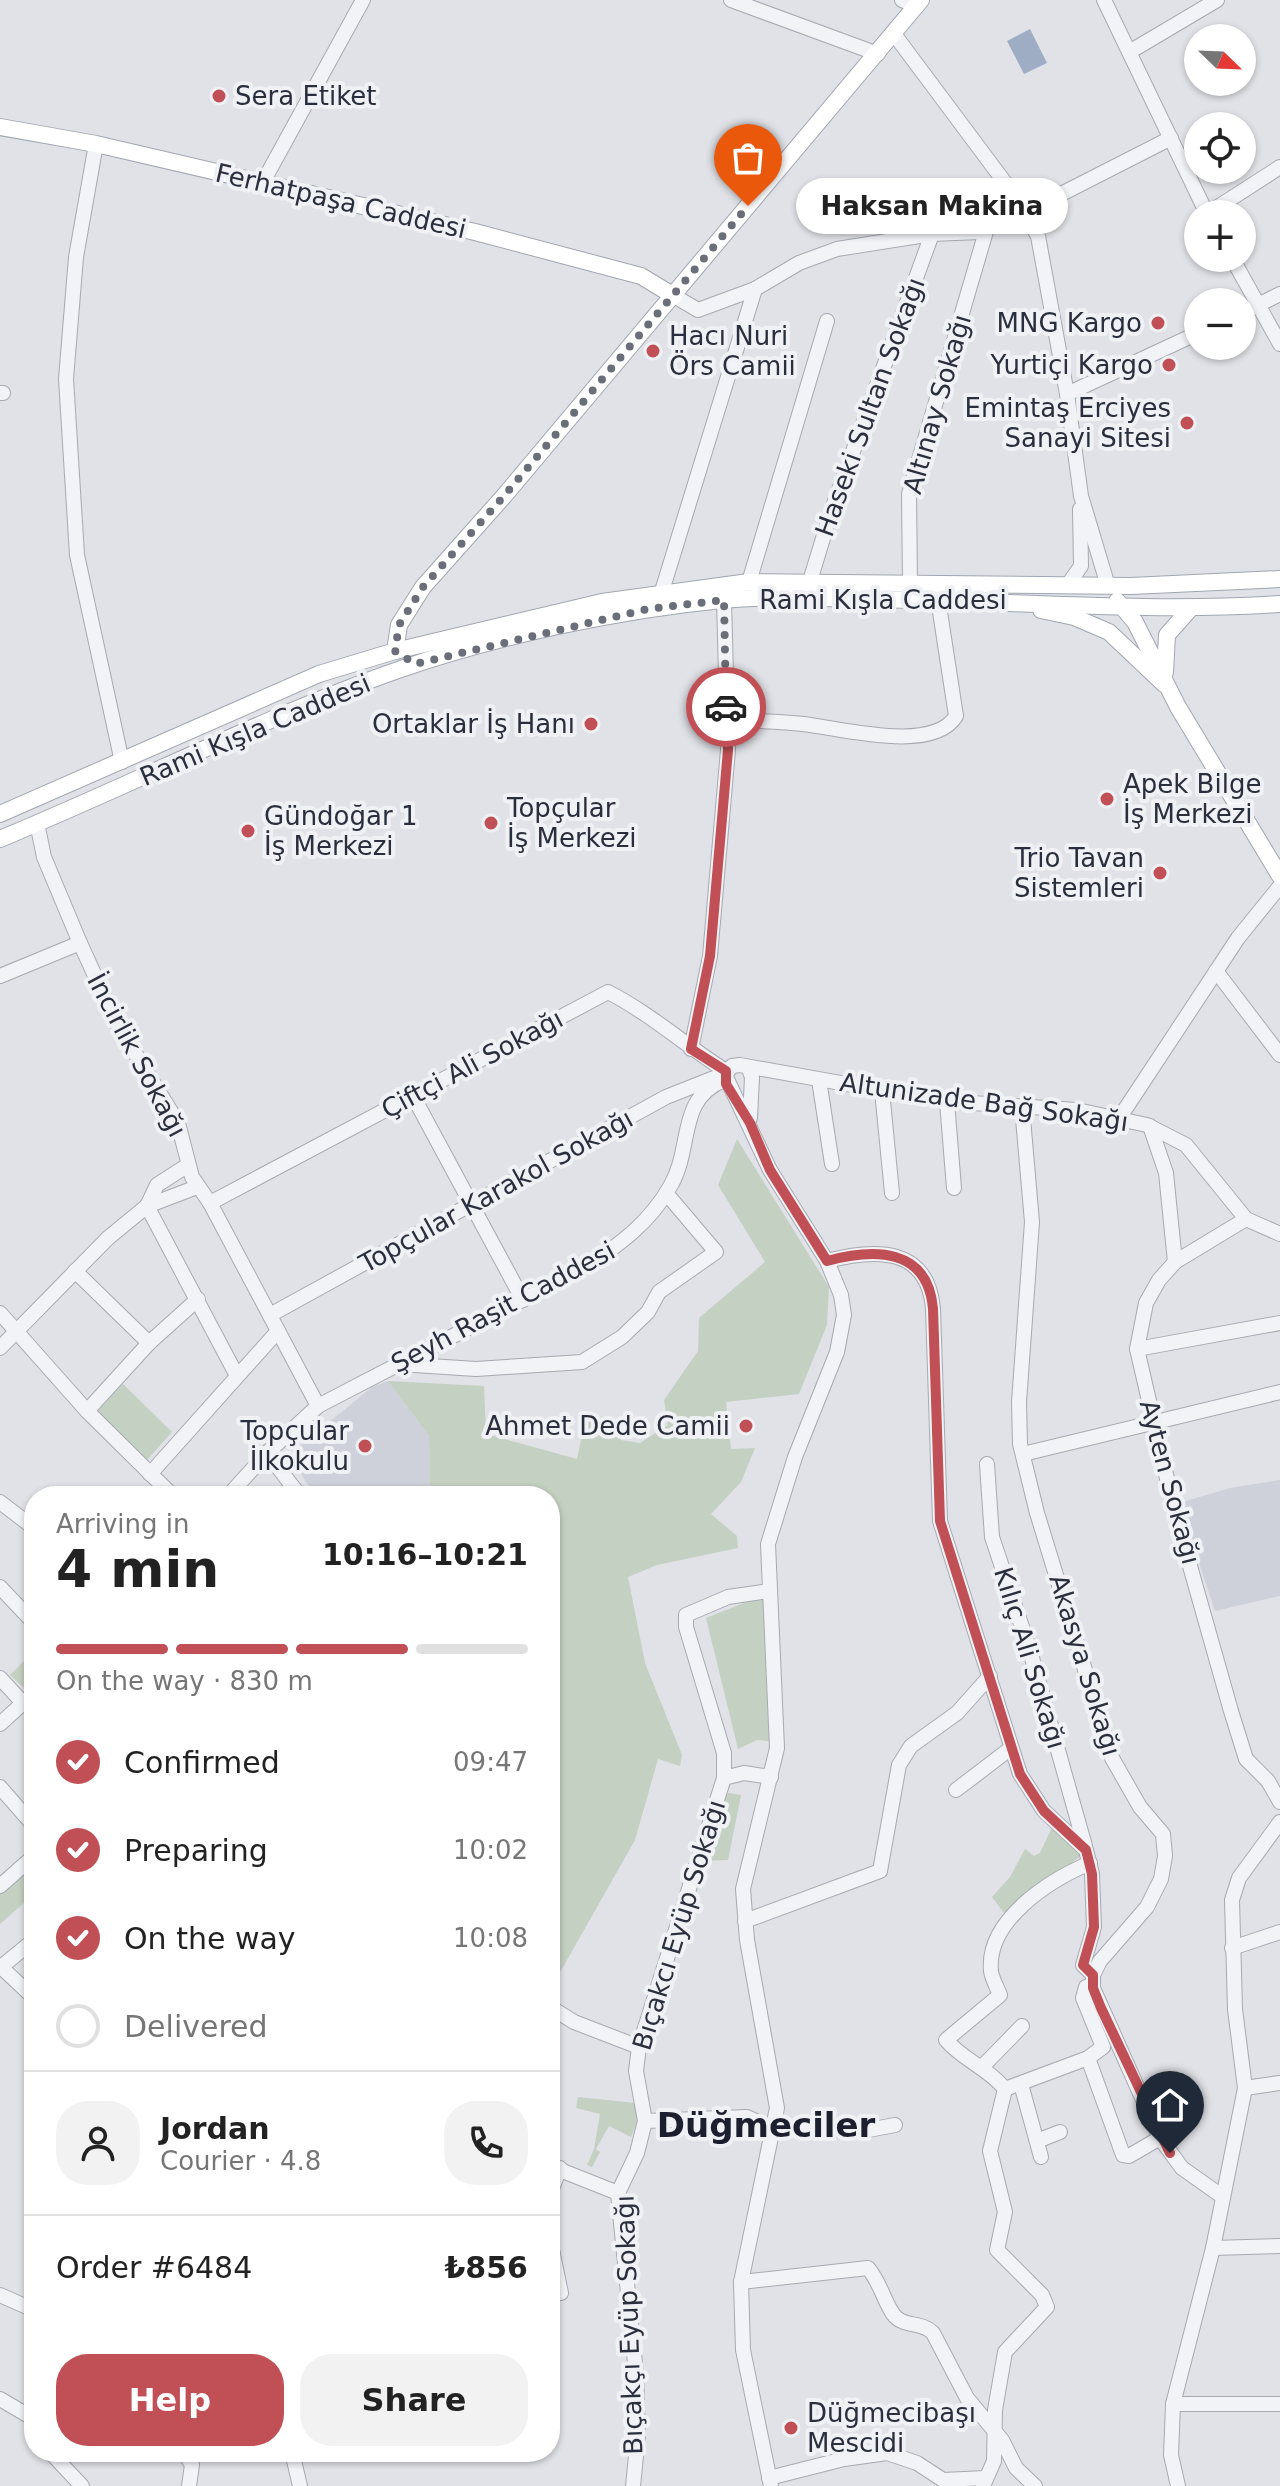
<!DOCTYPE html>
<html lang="en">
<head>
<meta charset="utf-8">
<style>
	body { margin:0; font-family:"DejaVu Sans",sans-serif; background:#f2f2f2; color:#222; height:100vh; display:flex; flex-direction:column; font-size:30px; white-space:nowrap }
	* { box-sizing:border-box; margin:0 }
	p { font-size:26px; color:#767676 }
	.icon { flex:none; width:44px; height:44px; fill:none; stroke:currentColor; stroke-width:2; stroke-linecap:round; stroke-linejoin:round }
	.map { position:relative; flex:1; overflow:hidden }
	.side { position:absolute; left:24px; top:1486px; width:536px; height:976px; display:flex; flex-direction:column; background:#fff; border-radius:32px; box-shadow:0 2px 6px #0004 }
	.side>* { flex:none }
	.needle { width:52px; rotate:113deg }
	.buttons { position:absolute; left:1184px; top:24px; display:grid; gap:16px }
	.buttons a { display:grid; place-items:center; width:72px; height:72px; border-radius:50%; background:#fff; box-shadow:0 2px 6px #0004; font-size:40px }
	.pin { position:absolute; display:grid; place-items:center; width:68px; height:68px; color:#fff; margin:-82px -34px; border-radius:50% 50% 50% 0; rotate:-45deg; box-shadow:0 0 8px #0007 }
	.pin .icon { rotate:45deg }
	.courier { position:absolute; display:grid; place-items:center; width:80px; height:80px; margin:-40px; border:6px solid #c15056; border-radius:50%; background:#fff; color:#222; box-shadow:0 2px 10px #0007 }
	.bubble { position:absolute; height:56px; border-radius:28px; background:#fff; box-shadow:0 2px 6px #0004; font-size:26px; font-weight:600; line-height:56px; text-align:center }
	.summary em { font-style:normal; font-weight:600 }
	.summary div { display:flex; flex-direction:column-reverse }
	.summary { display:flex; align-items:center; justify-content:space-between; height:136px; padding:0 32px }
	h1 { font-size:52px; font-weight:600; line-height:60px }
	.bar { display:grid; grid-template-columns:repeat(4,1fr); gap:12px 8px; align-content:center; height:96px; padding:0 32px }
	.bar i { height:10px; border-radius:6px; background:#e0e0e0 }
	.bar .on { background:#c15056 }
	.bar p { grid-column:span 4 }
	.line { display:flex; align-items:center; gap:20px; padding:0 32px; border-top:2px solid #e0e0e0 }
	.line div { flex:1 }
	.round { display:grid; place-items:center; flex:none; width:84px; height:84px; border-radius:32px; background:#f2f2f2 }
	ol { padding:0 32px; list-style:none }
	li { display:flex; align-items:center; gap:24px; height:88px }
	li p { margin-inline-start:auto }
	li .icon { padding:8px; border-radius:50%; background:#c15056; color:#fff; stroke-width:4 }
	li:last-child { color:#767676 }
	li i { width:44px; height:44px; border:4px solid #e0e0e0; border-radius:50% }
	.primary-button { display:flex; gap:16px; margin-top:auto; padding:16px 32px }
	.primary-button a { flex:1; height:92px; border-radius:32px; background:#c15056; color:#fff; font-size:32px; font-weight:600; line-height:92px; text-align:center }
	.primary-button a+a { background:#f2f2f2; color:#222 }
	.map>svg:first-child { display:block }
	.built { fill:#ced1d9 }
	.green { fill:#c4d0c2 }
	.water { fill:#9eadc4 }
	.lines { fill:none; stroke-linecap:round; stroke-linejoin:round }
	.minor-casing { stroke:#a6a9b1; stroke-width:16 }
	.major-casing { stroke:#a0a6b2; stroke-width:18 }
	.minor { stroke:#f2f3f6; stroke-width:14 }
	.major { stroke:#fff; stroke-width:16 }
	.done { stroke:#6a6e78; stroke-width:8; stroke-dasharray:0 14.4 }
	.route { stroke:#c15056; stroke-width:10 }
	.poi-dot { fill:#c15056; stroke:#eff1f5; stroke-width:3 }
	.labels { text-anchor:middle; stroke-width:8; stroke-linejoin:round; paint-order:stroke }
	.poi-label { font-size:26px; fill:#2a2f3d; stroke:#eff1f5; text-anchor:end }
	.street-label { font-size:26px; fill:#2a2f3d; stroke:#eff1f5 }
	.district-label { font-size:34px; font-weight:bold; fill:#1c202e; stroke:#eff1f5 }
</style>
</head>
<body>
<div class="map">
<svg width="1280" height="2486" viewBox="0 0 1280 2486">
	<rect width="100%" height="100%" fill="#e0e2e7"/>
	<g class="built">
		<path d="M388,1381l41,55 1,60h-115l-26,-41 83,-68z"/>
		<path d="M1280,1480v116l-65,15 -36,-108 51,-15z"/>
	</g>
	<g class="green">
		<path d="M737,1139l92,148 -2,38 -28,69 -73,8 5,47 24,-1 -14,34 -30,32 26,22 1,12 -81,17 -29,12 17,86 37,92 -2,11 -22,-7 -23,81 -81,143 -4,-3v-260l4,-13 -4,-39v-172h-120l-1,-60 -41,-55 96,5 2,48 91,25 9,-44 24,4 11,21 19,3 28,-18 -4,-25 34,-49 1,-33 66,-56 -47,-77z"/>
		<path d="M123,1384l49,48 -26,29 -48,-50z"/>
		<path d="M763,1600l6,141 -12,-1 -19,9 -32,-131 43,-17z"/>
		<path d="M34,1651v29l-9,9 -15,-14z"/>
		<path d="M728,1793l13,2 -13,65 -25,1z"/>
		<path d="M1052,1827l31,28 -37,25 -39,37 -15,-20 18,-20 15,-28 9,7 6,-3z"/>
		<path d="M34,1864v30l-34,30v-31z"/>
		<path d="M578,2097l57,6 2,19 -6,15 -22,-11 -13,23 4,3 -8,15 -5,-2 7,-16 6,-35 -24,-6z"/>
	</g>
	<path class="water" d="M1030,29l17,34 -23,11 -17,-33z"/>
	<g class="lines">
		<g class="minor-casing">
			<g id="minor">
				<path d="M731,0l147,54"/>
				<path d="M902,0l15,6"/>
				<path d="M1104,0l103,214 73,-47"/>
				<path d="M894,34l115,154 29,48 29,158 14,102 27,90"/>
				<path d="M1131,51l86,-51"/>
				<path d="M96,144l-20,113 -10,122 11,176 45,207"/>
				<path d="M263,182l100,-182"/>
				<path d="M1232,258l48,86"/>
				<path d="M674,296l24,14 57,-21 44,-26 38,-14 95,-15 47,-2 47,-20 145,-74"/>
				<path d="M1242,313l38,-19"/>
				<path d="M0,393h3"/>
				<path d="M1067,394l131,-61"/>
				<path d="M810,581l21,-69 101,-278"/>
				<path d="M749,582l78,-261"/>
				<path d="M910,582l-1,-88 78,-266"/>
				<path d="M1067,586l14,-20 -1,-57"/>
				<path d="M662,591l93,-302"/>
				<path d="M728,720c25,1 50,1 75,4 37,4 130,30 153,-8l-18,-117"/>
				<path d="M37,823l7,34 36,86 37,81 61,99 14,54 18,26 108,203"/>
				<path d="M1216,971l64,84"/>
				<path d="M0,976l80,-33"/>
				<path d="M691,1049l19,-93 18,-206 -4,-150"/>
				<path d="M749,1069l3,8 -2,41"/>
				<path d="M819,1080l13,84"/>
				<path d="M882,1091l10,102"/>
				<path d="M413,1096l110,204"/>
				<path d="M947,1102l7,86"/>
				<path d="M1022,1107l10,115 -13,180 1,42 17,69 75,245 28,49 23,27 2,22 -4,23 -14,28 -47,54 -7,14v13l67,150 22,30 41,29"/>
				<path d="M1120,1117l118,-179 42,-52"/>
				<path d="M1150,1126l16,47 9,89"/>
				<path d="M210,1203l398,-211c43,22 78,54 118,79"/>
				<path d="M147,1206l89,168"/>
				<path d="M147,1206l10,-21 31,-20"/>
				<path d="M1246,1219l-71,43 -16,18 -13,23 -9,46 38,164 56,198 15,48 22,22 12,21"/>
				<path d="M827,1261c49,-13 101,-14 106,48l7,212 80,253 24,37 42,39 6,24 2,53 -11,38 10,10"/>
				<path d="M75,1271l74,72"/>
				<path d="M0,1313l87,98 86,85"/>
				<path d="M270,1315l396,-218 48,-19"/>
				<path d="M0,1348l108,-110 39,-32 50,-19"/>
				<path d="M1137,1349l143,-26"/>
				<path d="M399,1364l77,5 106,-7 40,-25 26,-25 11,-20 57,-40 -50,-59"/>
				<path d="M87,1411l62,-68 49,-44"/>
				<path d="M267,1453l33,43"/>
				<path d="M1023,1454l257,-62"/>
				<path d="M987,1464l5,73 38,114 55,195"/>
				<path d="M150,1474l128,-143"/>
				<path d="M228,1496l39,-43 51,-47 264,-137c36,-23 68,-46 89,-84 22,-39 6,-86 53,-105"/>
				<path d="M0,1502l34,26"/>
				<path d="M0,1587l34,36"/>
				<path d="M0,1678l23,25"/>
				<path d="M0,1724l34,-31"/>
				<path d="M724,1778v-25l-38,-126v-12l42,-18 41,-6"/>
				<path d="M0,1787l34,39"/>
				<path d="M956,1790l55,-42"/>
				<path d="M0,1886l34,-30"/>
				<path d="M745,1921l135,-50 19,-106 12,-19 46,-33 33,-37"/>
				<path d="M1232,1948l48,-16"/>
				<path d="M0,1966l34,32"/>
				<path d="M1,1967l33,-27"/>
				<path d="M550,2007l24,15 65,25"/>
				<path d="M1088,2058l35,97 6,1 31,-18"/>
				<path d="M983,2066l39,-40"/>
				<path d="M1021,2084l20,73"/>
				<path d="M1245,2088l35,-5"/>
				<path d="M1005,2089c-17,-21 -42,-29 -59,-49l54,-45c-3,-8 -8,-16 -9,-24 -5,-51 59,-91 99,-108"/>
				<path d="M1005,2089l83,-31 15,-11 -20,-49 3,-11 7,-2"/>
				<path d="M645,2121l102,-4 24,11 92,3 32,-6"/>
				<path d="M1037,2141l23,-9"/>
				<path d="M550,2166l68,27"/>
				<path d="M550,2194l10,-26"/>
				<path d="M550,2240l11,53"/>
				<path d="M1213,2248l67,-2"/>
				<path d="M741,2282l127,-14c12,14 15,31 25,46 10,14 29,7 40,19l34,65 35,42 14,28 19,18"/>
				<path d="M0,2295l34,15"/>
				<path d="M0,2399l34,20"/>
				<path d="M1173,2404h107"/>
				<path d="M50,2452l32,34"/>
				<path d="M184,2452l8,13 -3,21"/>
				<path d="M292,2452l8,34"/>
				<path d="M769,2478l75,-19 43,-6 30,10 26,17 43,-2"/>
				<path d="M633,2486l5,-50 -2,-63 -18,-180 19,-40 8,-32 -9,-50 3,-24 85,-269 20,-5 27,4"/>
				<path d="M771,2486l-28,-136 -2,-68 36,-174 -30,-168 -4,-51 34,-141 -9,-204 27,-87 42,-105 7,-37 -3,-20 -14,-34 -57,-91 -45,-95 7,-9 8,-1 201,36 136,9 70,15 39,20 60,74 34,15"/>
				<path d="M983,2486l11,-25 1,-51 10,-58 42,-45 -5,-12 -45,-45 8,-38 -15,-61 15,-62"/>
				<path d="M1178,2486l-7,-31 2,-51 40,-156 32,-160 -10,-79 -3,-109 7,-22 41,-56"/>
			</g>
		</g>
		<g class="major-casing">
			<g id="major">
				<path d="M0,127l96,17 379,88 166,44 33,20"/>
				<path d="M1117,601l18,21 43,85 102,169"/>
				<path d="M1041,610l33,7 35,15 55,52"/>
				<path d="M395,651l4,-26 24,-38 81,-91 417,-496"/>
				<path d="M1165,672l2,-37 23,-26"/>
				<path d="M0,814l319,-140 76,-23 207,-49 147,-20 382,4 149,-7"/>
				<path d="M0,839c133,-55 262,-121 398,-169 98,-34 220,-60 324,-70 46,-4 93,-2 139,-1 140,1 280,14 419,5"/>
			</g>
		</g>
		<use href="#minor" class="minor"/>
		<use href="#major" class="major"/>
	</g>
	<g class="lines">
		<path class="done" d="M726,707l-2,-107 -76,9 -233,55 -20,-13 4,-26 24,-38 81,-91 244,-290"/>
		<path class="route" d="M726,707l2,43 -18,206 -19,93 35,22v13l24,39 20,47 57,91c48,-13 101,-13 106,48l7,212 80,253 24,37 42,39 6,24 2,53 -11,38 10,10v13l8,20 69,145"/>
	</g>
	<g class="poi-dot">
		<circle cx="219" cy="96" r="8"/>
		<circle cx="1158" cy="323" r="8"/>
		<circle cx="653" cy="351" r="8"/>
		<circle cx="1169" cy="365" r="8"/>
		<circle cx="1187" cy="423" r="8"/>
		<circle cx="591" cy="724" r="8"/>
		<circle cx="1107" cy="799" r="8"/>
		<circle cx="491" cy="823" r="8"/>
		<circle cx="248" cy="831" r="8"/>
		<circle cx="1160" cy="873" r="8"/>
		<circle cx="746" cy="1426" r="8"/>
		<circle cx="365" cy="1446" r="8"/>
		<circle cx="791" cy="2428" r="8"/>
	</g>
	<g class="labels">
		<g class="poi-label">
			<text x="235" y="105" text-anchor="start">Sera Etiket</text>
			<text x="1142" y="332">MNG Kargo</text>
			<text x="669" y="345" text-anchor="start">Hacı Nuri<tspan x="669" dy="30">Örs Camii</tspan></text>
			<text x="1153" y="374">Yurtiçi Kargo</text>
			<text x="1171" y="417">Emintaş Erciyes<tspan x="1171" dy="30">Sanayi Sitesi</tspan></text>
			<text x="575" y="733">Ortaklar İş Hanı</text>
			<text x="1123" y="793" text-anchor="start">Apek Bilge<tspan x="1123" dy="30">İş Merkezi</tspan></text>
			<text x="507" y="817" text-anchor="start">Topçular<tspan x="507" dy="30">İş Merkezi</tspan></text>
			<text x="264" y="825" text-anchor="start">Gündoğar 1<tspan x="264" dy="30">İş Merkezi</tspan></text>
			<text x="1144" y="867">Trio Tavan<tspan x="1144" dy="30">Sistemleri</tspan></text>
			<text x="730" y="1435">Ahmet Dede Camii</text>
			<text x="349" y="1440">Topçular<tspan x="349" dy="30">İlkokulu</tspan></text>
			<text x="807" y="2422" text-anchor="start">Düğmecibaşı<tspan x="807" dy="30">Mescidi</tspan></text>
		</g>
		<g class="street-label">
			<text transform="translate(341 201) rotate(13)" y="9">Ferhatpaşa Caddesi</text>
			<text transform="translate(937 404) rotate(-74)" y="9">Altınay Sokağı</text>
			<text transform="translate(870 407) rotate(-70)" y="9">Haseki Sultan Sokağı</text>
			<text x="883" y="609">Rami Kışla Caddesi</text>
			<text transform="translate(255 730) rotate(-23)" y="9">Rami Kışla Caddesi</text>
			<text transform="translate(137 1055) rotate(62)" y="9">İncirlik Sokağı</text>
			<text transform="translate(472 1064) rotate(-28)" y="9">Çiftçi Ali Sokağı</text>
			<text transform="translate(984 1102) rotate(8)" y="9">Altunizade Bağ Sokağı</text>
			<text transform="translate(496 1191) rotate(-29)" y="9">Topçular Karakol Sokağı</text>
			<text transform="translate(503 1307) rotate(-28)" y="9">Şeyh Raşit Caddesi</text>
			<text transform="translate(1170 1482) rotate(75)" y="9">Ayten Sokağı</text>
			<text transform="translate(1030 1658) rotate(73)" y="9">Kılıç Ali Sokağı</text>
			<text transform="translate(1085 1665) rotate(73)" y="9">Akasya Sokağı</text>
			<text transform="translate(679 1925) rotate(-73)" y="9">Bıçakcı Eyüp Sokağı</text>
			<text transform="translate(629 2325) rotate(-92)" y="9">Bıçakçı Eyüp Sokağı</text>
		</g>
		<g class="district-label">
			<text x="766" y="2137">Düğmeciler</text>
		</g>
	</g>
</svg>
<div class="buttons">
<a><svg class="needle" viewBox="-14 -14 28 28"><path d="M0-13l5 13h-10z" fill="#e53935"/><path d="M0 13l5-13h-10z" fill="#767676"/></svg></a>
<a><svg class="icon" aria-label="locate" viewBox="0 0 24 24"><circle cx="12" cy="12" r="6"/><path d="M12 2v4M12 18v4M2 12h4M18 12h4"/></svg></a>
<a>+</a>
<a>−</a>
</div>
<div class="pin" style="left:748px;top:206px;background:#ea580c"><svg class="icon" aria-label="bag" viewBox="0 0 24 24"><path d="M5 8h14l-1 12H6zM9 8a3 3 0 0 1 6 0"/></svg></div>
<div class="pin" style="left:1170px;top:2153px;background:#1f2937"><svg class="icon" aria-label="home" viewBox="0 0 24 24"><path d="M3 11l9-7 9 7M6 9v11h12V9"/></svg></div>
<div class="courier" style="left:726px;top:707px"><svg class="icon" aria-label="car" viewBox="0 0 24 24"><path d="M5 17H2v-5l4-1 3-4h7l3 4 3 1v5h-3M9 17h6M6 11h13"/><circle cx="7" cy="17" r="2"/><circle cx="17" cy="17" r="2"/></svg></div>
<div class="bubble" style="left:796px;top:178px;width:272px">Haksan Makina</div>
<section class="side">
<div class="summary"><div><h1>4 min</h1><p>Arriving in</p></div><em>10:16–10:21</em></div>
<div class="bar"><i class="on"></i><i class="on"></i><i class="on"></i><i></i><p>On the way · 830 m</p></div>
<ol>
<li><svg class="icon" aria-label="check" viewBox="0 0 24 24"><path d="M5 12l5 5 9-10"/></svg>Confirmed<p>09:47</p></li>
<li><svg class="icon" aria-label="check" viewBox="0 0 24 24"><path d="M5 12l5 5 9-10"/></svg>Preparing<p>10:02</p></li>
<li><svg class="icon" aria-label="check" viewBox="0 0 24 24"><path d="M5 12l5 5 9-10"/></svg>On the way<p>10:08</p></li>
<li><i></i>Delivered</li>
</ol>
<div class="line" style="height:144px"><a class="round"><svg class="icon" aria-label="person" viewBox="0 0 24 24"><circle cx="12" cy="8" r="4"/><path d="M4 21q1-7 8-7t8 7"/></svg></a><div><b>Jordan</b><p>Courier · 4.8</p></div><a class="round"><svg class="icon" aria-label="phone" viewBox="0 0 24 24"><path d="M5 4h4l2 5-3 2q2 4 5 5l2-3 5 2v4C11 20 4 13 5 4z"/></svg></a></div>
<div class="line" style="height:104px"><div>Order #6484</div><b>₺856</b></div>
<div class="primary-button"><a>Help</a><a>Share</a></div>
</section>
</div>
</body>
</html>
